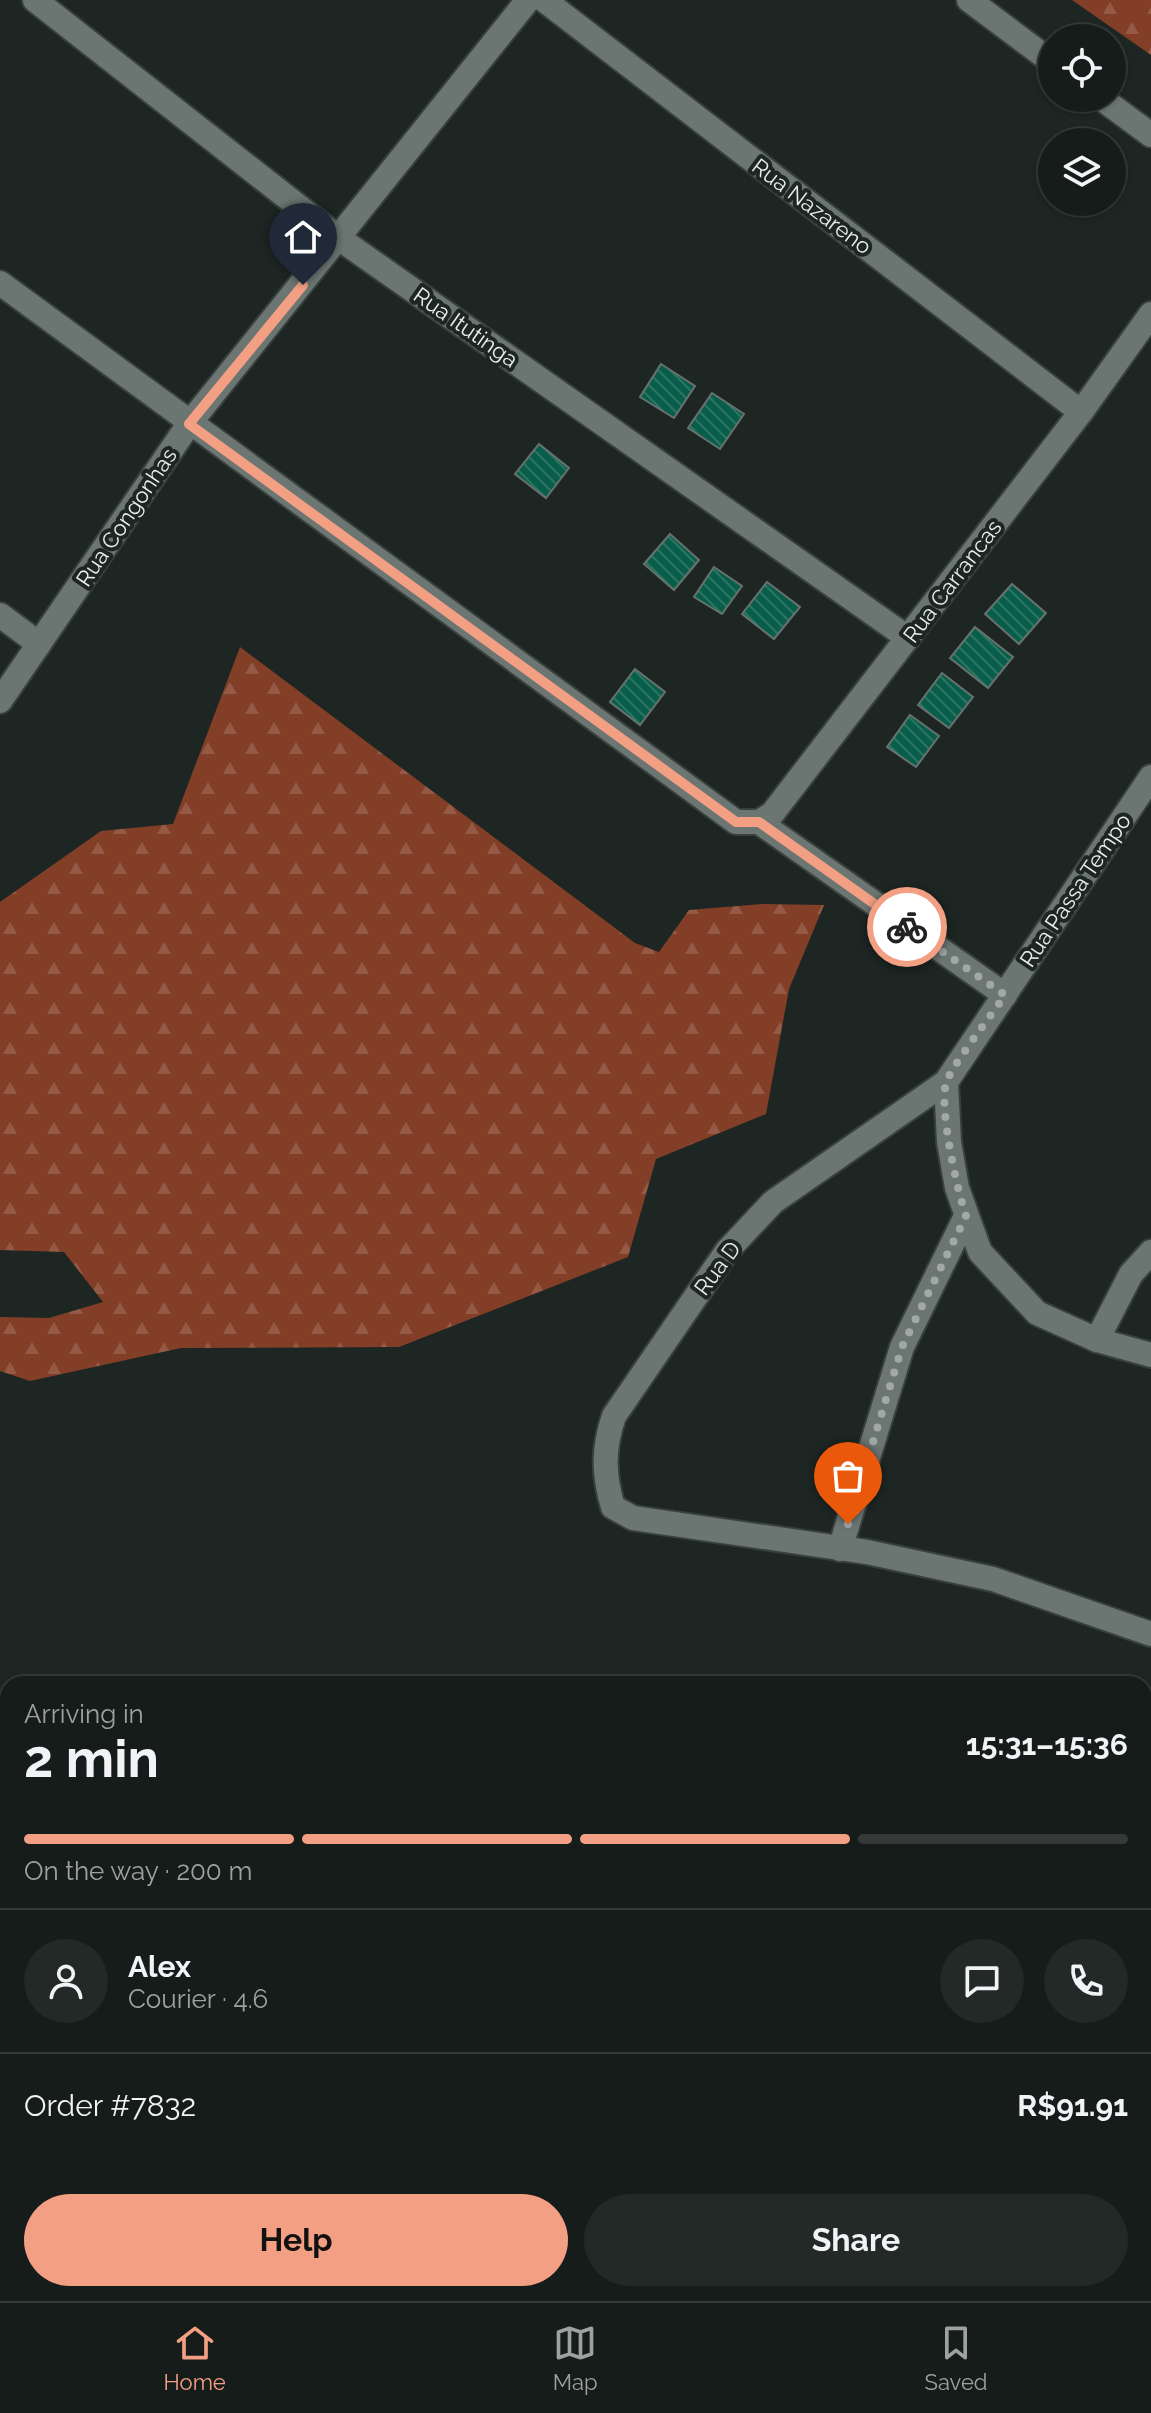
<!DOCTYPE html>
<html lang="en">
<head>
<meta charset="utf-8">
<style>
	body { margin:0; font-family:Raleway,sans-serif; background:#232927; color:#f1f3f6; height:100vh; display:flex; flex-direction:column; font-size:30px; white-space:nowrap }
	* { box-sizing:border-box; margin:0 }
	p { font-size:26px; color:#9ea1a2 }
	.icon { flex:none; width:44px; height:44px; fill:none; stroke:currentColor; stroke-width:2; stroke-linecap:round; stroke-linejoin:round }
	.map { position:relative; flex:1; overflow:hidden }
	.details { position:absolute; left:0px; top:1676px; width:1152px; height:626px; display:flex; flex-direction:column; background:#161c1a; border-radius:24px 24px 0 0; box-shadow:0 2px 6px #0004,0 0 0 2px #353a39 }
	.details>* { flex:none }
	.tools { position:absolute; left:1038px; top:24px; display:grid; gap:16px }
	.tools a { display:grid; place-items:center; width:88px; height:88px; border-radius:50%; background:#161c1a; box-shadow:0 2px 6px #0004,0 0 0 2px #353a39; font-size:40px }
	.pin { position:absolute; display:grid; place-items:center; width:68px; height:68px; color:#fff; margin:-82px -34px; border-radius:50% 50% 50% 0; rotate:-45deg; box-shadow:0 0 8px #0007 }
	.pin .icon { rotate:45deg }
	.courier { position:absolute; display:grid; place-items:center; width:80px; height:80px; margin:-40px; border:6px solid #f39f83; border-radius:50%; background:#fff; color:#222; box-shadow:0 2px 10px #0007 }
	.overview em { font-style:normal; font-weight:700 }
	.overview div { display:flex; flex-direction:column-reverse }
	.overview { display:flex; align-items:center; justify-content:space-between; height:136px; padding:0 24px }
	h1 { font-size:52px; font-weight:700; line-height:60px }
	.bar { display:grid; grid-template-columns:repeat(4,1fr); gap:12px 8px; align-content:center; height:96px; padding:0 24px }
	.bar i { height:10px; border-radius:6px; background:#353a39 }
	.bar .on { background:#f39f83 }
	.bar p { grid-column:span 4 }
	.line { display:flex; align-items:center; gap:20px; padding:0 24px; border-top:2px solid #353a39 }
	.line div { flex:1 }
	.round { display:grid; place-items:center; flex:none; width:84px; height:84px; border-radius:42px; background:#232927 }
	.button { display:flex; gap:16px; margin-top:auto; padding:16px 24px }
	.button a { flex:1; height:92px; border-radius:48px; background:#f39f83; color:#111; font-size:32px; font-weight:700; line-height:92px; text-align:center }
	.button a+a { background:#232927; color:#f1f3f6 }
	.tabs { display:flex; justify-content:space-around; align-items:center; height:112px; border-top:2px solid #353a39; background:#161c1a; font-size:22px; color:#9ea1a2 }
	.tabs a { display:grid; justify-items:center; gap:4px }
	.tabs .on { color:#f39f83 }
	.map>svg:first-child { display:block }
	.forest { fill:url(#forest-firs) }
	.building { fill:url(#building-back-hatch); stroke:#67726e; stroke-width:2 }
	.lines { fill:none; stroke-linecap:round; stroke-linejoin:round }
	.minor-casing { stroke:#38403e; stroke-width:28 }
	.minor { stroke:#6b7571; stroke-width:24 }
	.done { stroke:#a1a8a6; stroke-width:8; stroke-dasharray:0 14.4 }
	.route { stroke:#f39f83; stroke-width:10 }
	.labels { text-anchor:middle; stroke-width:8; stroke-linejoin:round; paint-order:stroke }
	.street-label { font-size:22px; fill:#e8eeec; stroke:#1d2623 }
</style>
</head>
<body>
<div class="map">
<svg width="1151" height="2301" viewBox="0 0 1151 2301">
	<defs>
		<pattern id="forest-firs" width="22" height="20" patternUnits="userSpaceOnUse" patternTransform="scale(2)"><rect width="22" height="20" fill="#823e27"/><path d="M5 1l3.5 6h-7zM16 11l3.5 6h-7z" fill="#945a46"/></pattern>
		<pattern id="building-back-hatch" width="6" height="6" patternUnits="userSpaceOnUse" patternTransform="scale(2)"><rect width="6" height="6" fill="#085e4a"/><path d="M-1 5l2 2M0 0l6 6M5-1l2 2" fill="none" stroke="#2c7564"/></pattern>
	</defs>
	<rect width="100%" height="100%" fill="#1d2623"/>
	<g class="forest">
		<path d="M1072,0h79v55z"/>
		<path d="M240,647l395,296 24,9 30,-42 73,-6 62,1 -35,84 -23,125 -110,45 -28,98 -229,90 -218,1 -151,33 -30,-10v-54l49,1 54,-16 -39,-50 -64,-2v-348l101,-71 72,-7z"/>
	</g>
	<g class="building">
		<path d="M661,364l34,22 -21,32 -34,-21z"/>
		<path d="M712,393l32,21 -24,35 -32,-21z"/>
		<path d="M539,444l30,24 -23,30 -31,-24z"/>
		<path d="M670,534l29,26 -25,30 -30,-26z"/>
		<path d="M714,567l28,19 -20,28 -28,-17z"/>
		<path d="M767,582l33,25 -26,32 -32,-25z"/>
		<path d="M1012,584l34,29 -27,31 -34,-30z"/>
		<path d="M975,627l38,30 -25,31 -38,-30z"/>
		<path d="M635,669l30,23 -25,33 -30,-23z"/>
		<path d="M942,673l31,24 -24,31 -31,-23z"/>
		<path d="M910,715l29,21 -23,31 -29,-20z"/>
	</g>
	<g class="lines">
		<g class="minor-casing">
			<g id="minor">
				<path d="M35,0l305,239 568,399"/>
				<path d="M544,0l537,412"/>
				<path d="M969,0l83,62"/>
				<path d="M1101,98l50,37"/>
				<path d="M0,283l736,539h23l13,-8 309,-402 70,-98"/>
				<path d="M0,615l39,29"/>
				<path d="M0,701l189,-277 339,-424"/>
				<path d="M1151,777l-205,305 -173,120 -46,49 -113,165c-11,32 -11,58 -1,91l20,11 234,34 126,27 158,55"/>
				<path d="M759,822l246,173"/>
				<path d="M946,1082l3,60 8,46 23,64 57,61 60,27 54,15"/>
				<path d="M1097,1340l34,-66 20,-22"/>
				<path d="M840,1549l62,-202 64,-131"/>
				<path d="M0,1865l8,1"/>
				<path d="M0,1994l8,-5"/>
				<path d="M1144,2037l7,2"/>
				<path d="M722,2294l4,7"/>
				<path d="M277,2301l12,-7"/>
			</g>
		</g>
		<use href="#minor" class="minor"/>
	</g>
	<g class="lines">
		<path class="done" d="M848,1524l54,-177 64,-131c-9,-27 -27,-106 -20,-133 4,-15 48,-71 59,-88l-98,-68"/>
		<path class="route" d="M303,285l-114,139 547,398h23l148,105"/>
	</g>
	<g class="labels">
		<g class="street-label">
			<text transform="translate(812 206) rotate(37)" y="8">Rua Nazareno</text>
			<text transform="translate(466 327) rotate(35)" y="8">Rua Itutinga</text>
			<text transform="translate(126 517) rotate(-56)" y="8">Rua Congonhas</text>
			<text transform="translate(952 581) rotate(-53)" y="8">Rua Carrancas</text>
			<text transform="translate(1075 890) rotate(-56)" y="8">Rua Passa Tempo</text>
			<text transform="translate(717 1268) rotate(-53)" y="8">Rua D</text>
		</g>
	</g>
</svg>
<div class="tools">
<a><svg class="icon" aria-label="locate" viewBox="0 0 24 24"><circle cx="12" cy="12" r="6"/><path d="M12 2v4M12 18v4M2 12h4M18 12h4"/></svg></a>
<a><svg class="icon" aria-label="layers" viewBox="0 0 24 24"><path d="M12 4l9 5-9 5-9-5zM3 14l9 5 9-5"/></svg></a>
</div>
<div class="pin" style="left:848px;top:1524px;background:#ea580c"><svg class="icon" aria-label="bag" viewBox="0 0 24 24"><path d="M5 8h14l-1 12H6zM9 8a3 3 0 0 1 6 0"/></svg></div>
<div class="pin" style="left:303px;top:285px;background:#1f2937"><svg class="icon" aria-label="home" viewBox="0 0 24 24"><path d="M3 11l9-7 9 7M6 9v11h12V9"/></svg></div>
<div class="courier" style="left:907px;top:927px"><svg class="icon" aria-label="bike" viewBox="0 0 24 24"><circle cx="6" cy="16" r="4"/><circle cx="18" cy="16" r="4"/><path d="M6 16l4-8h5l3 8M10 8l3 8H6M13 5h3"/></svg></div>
<section class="details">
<div class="overview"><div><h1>2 min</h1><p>Arriving in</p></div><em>15:31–15:36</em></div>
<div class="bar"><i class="on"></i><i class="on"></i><i class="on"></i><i></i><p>On the way · 200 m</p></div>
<div class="line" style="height:144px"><a class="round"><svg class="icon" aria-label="person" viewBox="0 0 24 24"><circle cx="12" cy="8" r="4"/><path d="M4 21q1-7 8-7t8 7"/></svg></a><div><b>Alex</b><p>Courier · 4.6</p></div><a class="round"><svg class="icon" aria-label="chat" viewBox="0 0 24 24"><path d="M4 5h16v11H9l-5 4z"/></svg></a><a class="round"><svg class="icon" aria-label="phone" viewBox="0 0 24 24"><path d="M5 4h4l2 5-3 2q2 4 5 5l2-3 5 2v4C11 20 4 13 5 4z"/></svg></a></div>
<div class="line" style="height:104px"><div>Order #7832</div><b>R$91.91</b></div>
<div class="button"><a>Help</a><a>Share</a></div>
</section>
</div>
<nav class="tabs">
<a class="on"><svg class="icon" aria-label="home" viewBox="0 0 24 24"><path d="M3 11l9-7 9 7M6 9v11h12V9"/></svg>Home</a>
<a><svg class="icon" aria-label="map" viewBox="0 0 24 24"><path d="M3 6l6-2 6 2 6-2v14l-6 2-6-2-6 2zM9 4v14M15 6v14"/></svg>Map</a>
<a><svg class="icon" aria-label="saved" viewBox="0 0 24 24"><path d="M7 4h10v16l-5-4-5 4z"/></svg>Saved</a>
</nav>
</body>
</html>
